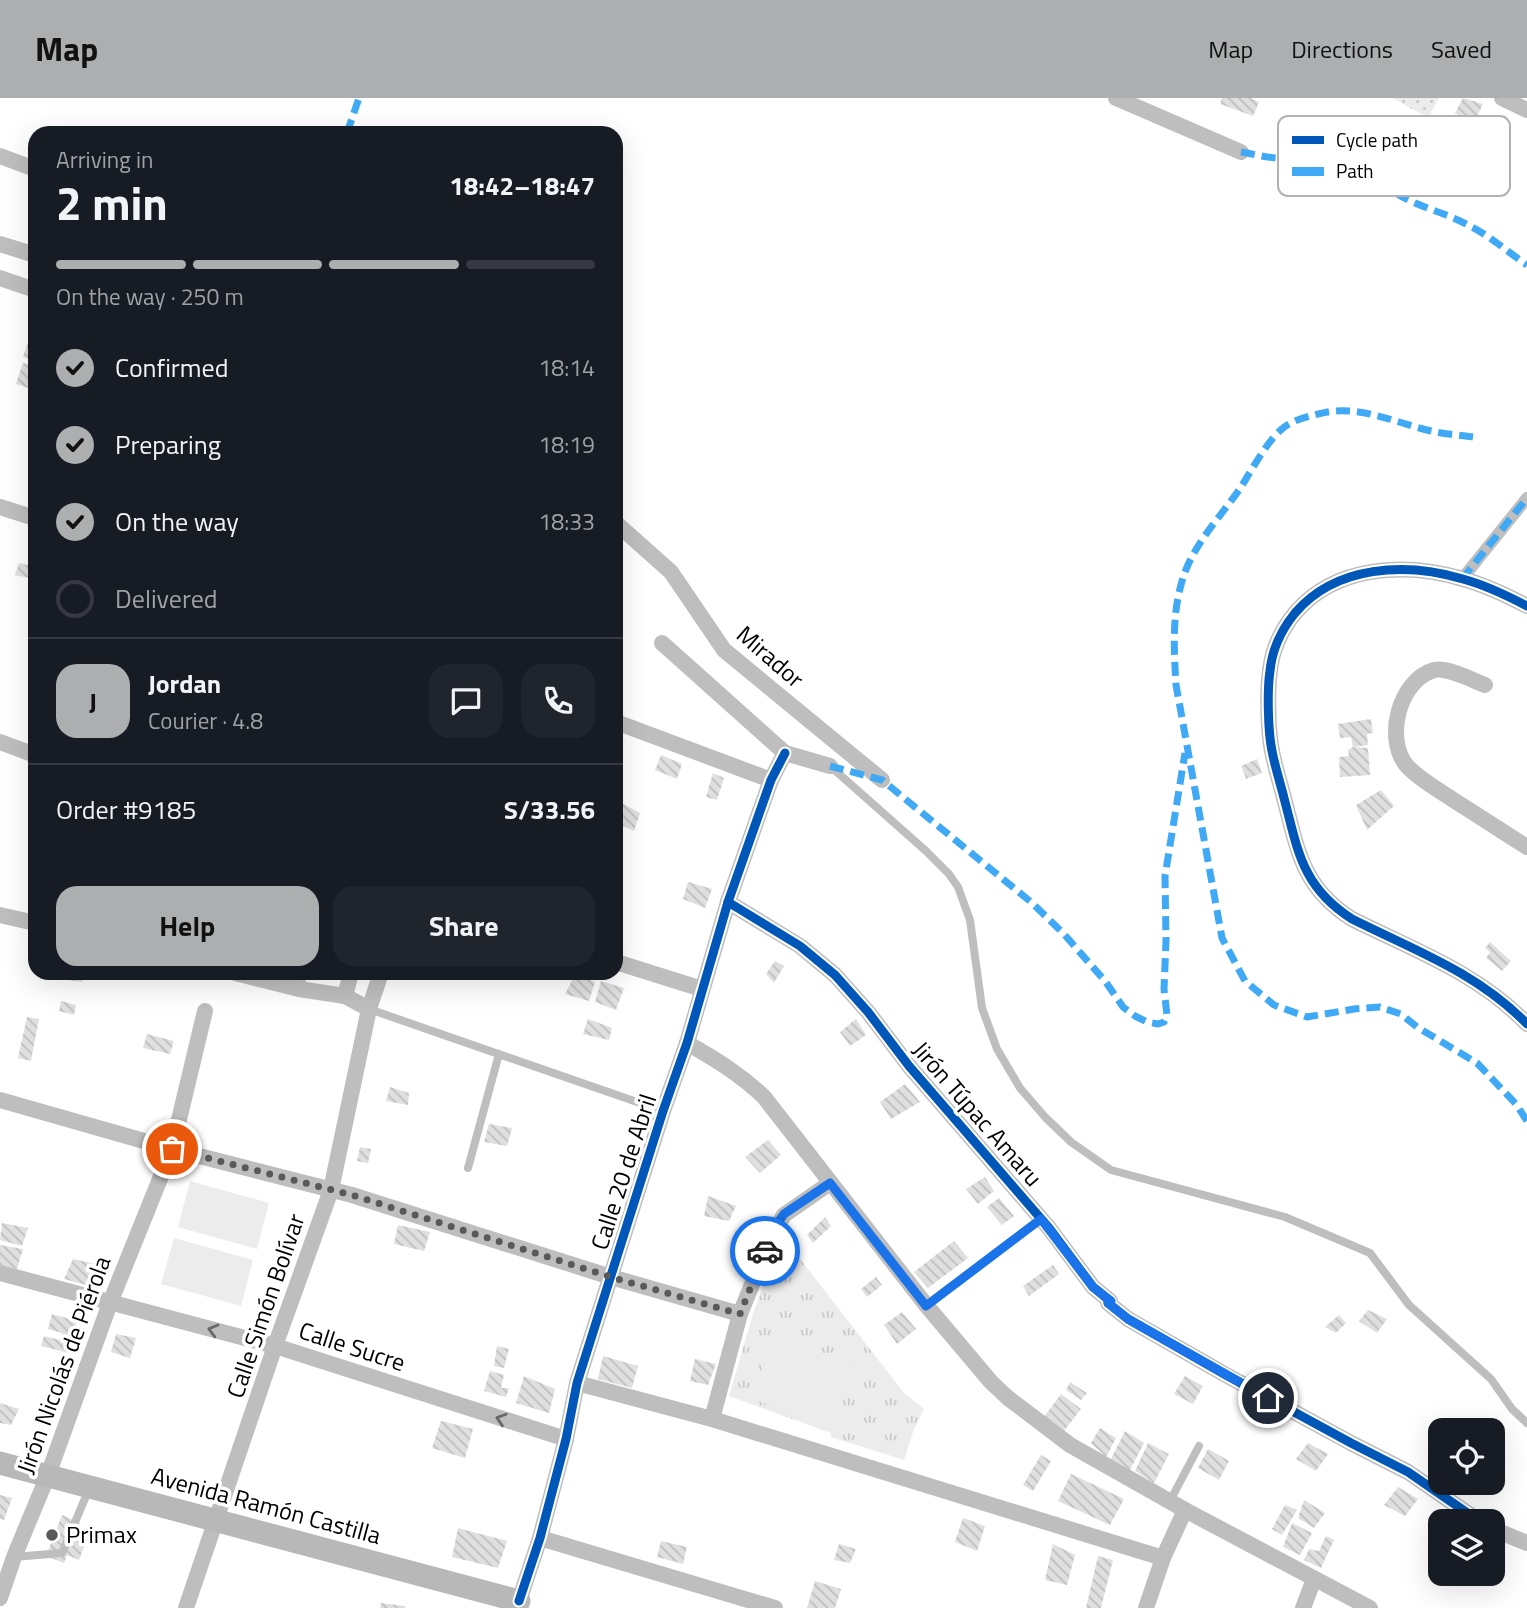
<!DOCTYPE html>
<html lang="en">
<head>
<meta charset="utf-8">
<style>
	body { margin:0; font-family:"Titillium Web",sans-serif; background:#20242c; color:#f1f3f6; height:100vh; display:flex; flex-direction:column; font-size:26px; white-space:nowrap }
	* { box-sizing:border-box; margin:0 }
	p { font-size:23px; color:#9ea1a6 }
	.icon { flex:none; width:38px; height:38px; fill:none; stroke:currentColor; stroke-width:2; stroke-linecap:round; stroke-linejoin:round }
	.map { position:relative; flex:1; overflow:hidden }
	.details { position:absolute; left:28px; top:28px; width:595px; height:854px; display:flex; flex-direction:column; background:#171b24; border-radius:21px; box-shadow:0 7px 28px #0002 }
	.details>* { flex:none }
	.fabs { position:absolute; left:1428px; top:1320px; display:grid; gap:14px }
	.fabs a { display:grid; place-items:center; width:77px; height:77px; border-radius:14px; background:#171b24; box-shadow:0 7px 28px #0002; font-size:35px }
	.pin { position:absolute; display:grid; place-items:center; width:60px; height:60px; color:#fff; margin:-30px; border:4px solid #fff; border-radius:50%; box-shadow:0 2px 7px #0007 }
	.courier { position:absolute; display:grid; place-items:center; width:70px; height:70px; margin:-35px; border:5px solid #1a73e8; border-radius:50%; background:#fff; color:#222; box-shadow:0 2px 9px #0007 }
	.headline em { font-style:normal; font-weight:700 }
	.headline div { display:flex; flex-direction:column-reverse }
	.headline { display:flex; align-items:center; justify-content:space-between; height:119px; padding:0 28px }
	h1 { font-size:46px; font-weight:700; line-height:52px }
	.bar { display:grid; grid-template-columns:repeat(4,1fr); gap:10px 7px; align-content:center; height:84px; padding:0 28px }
	.bar i { height:9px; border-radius:5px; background:#363941 }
	.bar .selected { background:#adaeaf }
	.bar p { grid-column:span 4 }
	.line { display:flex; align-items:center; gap:18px; padding:0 28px; border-top:2px solid #363941 }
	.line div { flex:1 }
	.round { display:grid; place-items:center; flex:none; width:74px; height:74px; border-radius:21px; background:#20242c }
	ol { padding:0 28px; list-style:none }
	li { display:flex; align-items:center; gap:21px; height:77px }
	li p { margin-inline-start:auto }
	li .icon { padding:7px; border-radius:50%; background:#adaeaf; color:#111; stroke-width:4 }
	li:last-child { color:#9ea1a6 }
	li i { width:38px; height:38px; border:4px solid #363941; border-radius:50% }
	.cta { display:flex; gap:14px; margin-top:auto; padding:14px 28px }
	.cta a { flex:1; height:80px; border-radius:21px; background:#adaeaf; color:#111; font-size:28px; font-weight:700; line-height:80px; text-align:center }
	.cta a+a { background:#20242c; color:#f1f3f6 }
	header { display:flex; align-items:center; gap:42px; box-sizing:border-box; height:98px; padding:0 35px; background:#adaeaf; color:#111 }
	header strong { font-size:33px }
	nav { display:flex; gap:38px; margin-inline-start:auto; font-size:24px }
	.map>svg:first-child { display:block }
	.grass { fill:url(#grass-dots) }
	.park { fill:url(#park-tufts) }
	.pitch { fill:#ececec }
	.building { fill:url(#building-back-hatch) }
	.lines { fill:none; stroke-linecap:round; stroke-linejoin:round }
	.service { stroke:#bebebe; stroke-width:8 }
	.pedestrian { stroke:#bebebe; stroke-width:12 }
	.minor { stroke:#bebebe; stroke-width:16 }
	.secondary { stroke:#b8b8b8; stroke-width:23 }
	.quiet { stroke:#3fa9f5; stroke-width:7; stroke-dasharray:14 7; stroke-linecap:butt }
	.cycleway-casing { stroke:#fff; stroke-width:13 }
	.cycleway { stroke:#0057b8; stroke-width:9 }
	.oneway { stroke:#686868 }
	.done { stroke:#595959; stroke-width:7; stroke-dasharray:0 12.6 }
	.route { stroke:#1a73e8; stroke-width:9 }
	.poi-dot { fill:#595959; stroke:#fff; stroke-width:2.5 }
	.labels { text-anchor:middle; stroke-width:7; stroke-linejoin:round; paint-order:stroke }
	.street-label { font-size:24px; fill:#000; stroke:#fff }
	.poi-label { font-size:24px; fill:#000; stroke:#fff; text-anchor:start }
	.key { fill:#fff; stroke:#b2b2b2; stroke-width:2 }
	.key-label { font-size:19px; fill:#000 }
</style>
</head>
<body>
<header>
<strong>Map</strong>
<nav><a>Map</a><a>Directions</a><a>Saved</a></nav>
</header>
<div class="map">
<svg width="1527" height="1510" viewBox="0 0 1527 1510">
	<defs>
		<pattern id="grass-dots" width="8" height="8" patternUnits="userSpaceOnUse" patternTransform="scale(1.75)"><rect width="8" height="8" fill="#ececec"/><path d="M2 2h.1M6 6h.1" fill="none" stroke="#c9c9c9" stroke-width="1.8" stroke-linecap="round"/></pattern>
		<pattern id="park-tufts" width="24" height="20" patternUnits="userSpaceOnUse" patternTransform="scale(1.75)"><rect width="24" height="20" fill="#ececec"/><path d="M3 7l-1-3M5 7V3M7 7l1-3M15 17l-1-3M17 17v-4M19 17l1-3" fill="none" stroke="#c9c9c9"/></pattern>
		<pattern id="building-back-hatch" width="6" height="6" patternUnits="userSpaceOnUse" patternTransform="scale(1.75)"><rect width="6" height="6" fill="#dfdfdf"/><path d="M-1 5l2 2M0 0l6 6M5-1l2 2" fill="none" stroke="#bebebe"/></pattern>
	</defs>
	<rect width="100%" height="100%" fill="#fff"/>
	<path class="grass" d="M1393,0h46l-11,20z"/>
	<path class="park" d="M783,1139l121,156 20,16 -10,20 -10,31 -73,-23v-4l-102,-37 25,-86z"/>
	<g class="pitch">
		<path d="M190,1083l79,22 -12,46 -79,-22z"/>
		<path d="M174,1140l79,22 -12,46 -80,-22z"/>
		<path d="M775,1236l81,32 -25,64 -80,-32z"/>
	</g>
	<g class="building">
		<path d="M1222,0h28l9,4 -6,14 -33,-12z"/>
		<path d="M1463,0l20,6 -9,19 -19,-10z"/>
		<path d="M30,238l5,2v23l-12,-4z"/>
		<path d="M23,265l12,4v23l-19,-6z"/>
		<path d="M19,465l16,4v12l-20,-4z"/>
		<path d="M1371,621l2,14 -6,1 1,11 -15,2 15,1 2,27 -30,2 -1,-20 10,-1 -1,-6 5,-3 -2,-10 -11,1 -2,-14z"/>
		<path d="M661,657l21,9 -5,15 -22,-9z"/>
		<path d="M1257,661l5,14 -16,6 -5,-13z"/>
		<path d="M713,675l11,5 -7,22 -11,-3z"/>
		<path d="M1381,692l13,16 -27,24 -11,-25z"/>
		<path d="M616,702l24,13 -6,18 -18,-8z"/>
		<path d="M688,784l24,7 -7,19 -22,-9z"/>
		<path d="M1490,844l21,19 -9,10 -16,-13 4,-6 -5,-4z"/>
		<path d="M775,863l9,5 -10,17 -8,-9z"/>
		<path d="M46,875h38l-2,9 -36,-5z"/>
		<path d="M575,877l20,7 -6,19 -24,-7z"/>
		<path d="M601,883l23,7 -8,22 -21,-8z"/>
		<path d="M61,903l15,4 -2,10 -15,-4z"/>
		<path d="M27,919l12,2 -8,42 -13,-3z"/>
		<path d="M588,921l24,9 -3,12 -26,-6z"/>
		<path d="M856,921l10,16 -16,11 -10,-14z"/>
		<path d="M147,936l27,7 -4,13 -27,-6z"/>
		<path d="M905,986l15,18 -29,17 -11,-17z"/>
		<path d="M390,989l19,6 -1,12 -22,-4z"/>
		<path d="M489,1026l23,4 -5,18 -23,-4z"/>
		<path d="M768,1042l13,15 -21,18 -15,-16z"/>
		<path d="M360,1049l11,2 -3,14 -11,-2z"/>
		<path d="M985,1079l9,14 -16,13 -12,-15z"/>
		<path d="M708,1098l28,10 -7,15 -25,-5z"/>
		<path d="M999,1100l15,18 -12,9 -15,-18z"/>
		<path d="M825,1119l6,9 -18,17 -6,-8z"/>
		<path d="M2,1125l26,5 -6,18 -22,-6z"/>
		<path d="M398,1127l32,7 -6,19 -30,-7z"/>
		<path d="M954,1143l14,17 -40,30 -14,-16z"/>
		<path d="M0,1147l23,4 -6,20 -17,-4z"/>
		<path d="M73,1161l27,6 -7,22 -29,-8z"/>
		<path d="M1053,1167l6,9 -30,22 -6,-10z"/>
		<path d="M876,1179l6,8 -15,12 -6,-8z"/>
		<path d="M1368,1212l19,9 -10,14 -18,-12z"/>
		<path d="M902,1214l14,17 -19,15 -13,-19z"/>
		<path d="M52,1216l25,7 -8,32 -28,-7 3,-10 16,4 2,-7 -14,-4z"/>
		<path d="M1339,1217l7,8 -10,10 -11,-6z"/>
		<path d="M116,1236l20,4 -6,20 -19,-6z"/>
		<path d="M497,1248l12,3 -5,19 -10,-2z"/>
		<path d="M603,1258l35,10 -6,22 -34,-9z"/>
		<path d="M695,1261l21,5 -8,21 -18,-4z"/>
		<path d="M490,1273l14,4 -3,13h8l-3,9 -22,-6z"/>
		<path d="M524,1278l31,13 -6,24 -33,-10z"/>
		<path d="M1185,1278l18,10 -10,18 -19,-10z"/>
		<path d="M1070,1284l17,11 -6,7 -15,-10z"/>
		<path d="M1061,1296l20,15 -18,23 -19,-15z"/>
		<path d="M0,1305l19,6 -8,16 -11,-2z"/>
		<path d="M441,1323l32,8 -8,29 -33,-10z"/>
		<path d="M1100,1330l16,10 -10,19 -15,-14z"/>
		<path d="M1125,1333l19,12 -14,27 -19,-11z"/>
		<path d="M1148,1345l21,11 -15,29 -19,-12z"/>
		<path d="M1308,1345l20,11 -12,17 -20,-12z"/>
		<path d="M1208,1351l21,12 -10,19 -21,-12z"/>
		<path d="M1041,1357l10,6 -18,30 -10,-6z"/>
		<path d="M1071,1376l53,25 -14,26 -52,-24z"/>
		<path d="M1398,1389l20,12 -13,17 -21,-11z"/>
		<path d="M0,1397l12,3 -8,22 -4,-1z"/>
		<path d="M1304,1402l21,13 -11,15 -16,-10z"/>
		<path d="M1285,1407l12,5 -15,25 -10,-6z"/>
		<path d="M62,1417l18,8 -6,13 12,5 -7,19 -12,-5 -3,8 -18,-7z"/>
		<path d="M963,1420l22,8 -8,25 -22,-9z"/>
		<path d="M1292,1425l20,10 -12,22 -17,-8z"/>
		<path d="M458,1430l49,13 -9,27 -46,-11z"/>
		<path d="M1326,1438l8,4 -13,28 -17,-8 5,-11 10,2z"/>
		<path d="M661,1443l26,6 -4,17 -26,-7z"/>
		<path d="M839,1446l17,5 -6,14 -16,-3z"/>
		<path d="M1053,1446l22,11 -8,30 -22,-5z"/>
		<path d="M1098,1458l15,4 -12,48h-15z"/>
		<path d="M815,1483l26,8 -6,19h-28z"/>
		<path d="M381,1505l24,3v2h-25z"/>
	</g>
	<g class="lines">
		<g class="service">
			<path d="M830,668l96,85 23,23 9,13 12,33 12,88 15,41 23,39 25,29 26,25 40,28 174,47 85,36 39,52 82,74 21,30 15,14"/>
			<path d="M299,891l5,-16"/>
			<path d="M369,911l294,102"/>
			<path d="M468,1070l31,-114"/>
			<path d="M926,1207l115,-86"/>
			<path d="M1170,1403l29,-55"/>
			<path d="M14,1459l48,-4 27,-64"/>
		</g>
		<path class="pedestrian" d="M1462,481l65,-81"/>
		<g class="minor">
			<path d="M1116,0l125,54"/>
			<path d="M1502,0l25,12"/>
			<path d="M0,58l35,13"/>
			<path d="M0,146l35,11"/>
			<path d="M0,180l35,12"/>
			<path d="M0,409l35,11"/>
			<path d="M616,425l55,49 53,78 158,130"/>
			<path d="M1527,508c-21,-11 -42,-21 -64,-27 -57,-17 -127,-14 -168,34 -13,16 -23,37 -25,58 -3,20 -2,61 2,80 3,16 8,31 12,47 14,53 18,89 68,121 62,31 126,54 175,105"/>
			<path d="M662,545l123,110 45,13"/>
			<path d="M1485,587c-13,-5 -38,-18 -51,-15 -35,10 -50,69 -27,96 13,14 32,24 48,35 24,15 48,31 72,46"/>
			<path d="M616,624l155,58"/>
			<path d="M0,644l35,13"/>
			<path d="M728,804l72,44 35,29 33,37 41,54 140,162 44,59 17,14 -2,2 20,16 98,56 125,68 57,29 71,49"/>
			<path d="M0,817l35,8"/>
			<path d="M616,864l86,27"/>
			<path d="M235,875l64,16 46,7 24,13"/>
			<path d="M345,898l6,-23"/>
			<path d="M687,945c28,16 53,31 77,54l162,208 65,77 17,16 62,47 115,65 185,98"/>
			<path d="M0,1002l172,49 180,46 259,82 129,37"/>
			<path d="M0,1175l275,73 291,93"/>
			<path d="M577,1285l135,36 451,139"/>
			<path d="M712,1321l28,-105 33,-81 11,-18 46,-32"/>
			<path d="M1493,1431l34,14"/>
			<path d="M540,1440l235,70"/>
			<path d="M0,1500l14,-41 34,-82 62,-172 62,-154 33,-138"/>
			<path d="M519,1503l21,-63 26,-99 11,-56 86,-272 24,-68 41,-141 43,-122 14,-27"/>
			<path d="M186,1510l89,-262 56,-156 38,-181 12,-36"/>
			<path d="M1146,1510l17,-50 22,-48"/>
			<path d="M1303,1510l11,-29"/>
		</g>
		<path class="secondary" d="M0,1365l519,138 -3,7"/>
		<g class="quiet">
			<path d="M347,35l12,-35"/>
			<path d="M1241,54c13,2 30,7 43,6 21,-2 42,-29 65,-22 24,8 27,45 47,57 21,14 51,20 74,33 20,10 38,26 57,39"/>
			<path d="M1473,339c-14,-2 -29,-3 -42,-6 -34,-8 -69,-25 -104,-19 -14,3 -34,7 -45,17 -16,13 -31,43 -43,61 -21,30 -49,58 -58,95 -9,32 -7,67 -5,100l46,253 23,43 29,24 33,12 47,-8 26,-2 21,7 16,13 60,36 39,41 11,17"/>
			<path d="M1462,481l65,-81"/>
			<path d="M830,668l52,14 149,122 32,31 42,48 18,26 12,9 12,6 11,2 6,-2 3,-7 -3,-26 2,-48 -1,-65 20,-123"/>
		</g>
		<g class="cycleway-casing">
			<g id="cycleway">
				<path d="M1527,508c-21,-11 -42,-21 -64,-27 -57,-17 -127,-14 -168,34 -13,16 -23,37 -25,58 -3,20 -2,61 2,80 3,16 8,31 12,47 14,53 18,89 68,121 62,31 126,54 175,105"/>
				<path d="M728,804l72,44 35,29 33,37 41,54 140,162 44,59 17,14 -2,2 20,16 98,56 125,68 57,29 71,49"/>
				<path d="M519,1503l21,-63 26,-99 11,-56 86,-272 24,-68 41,-141 43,-122 14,-27"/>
			</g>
		</g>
		<use href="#cycleway" class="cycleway"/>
	</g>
	<defs><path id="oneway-chevron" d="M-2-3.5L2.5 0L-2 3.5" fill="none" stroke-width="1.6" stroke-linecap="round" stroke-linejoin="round" transform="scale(1.75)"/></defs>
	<g class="oneway">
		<use href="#oneway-chevron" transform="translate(213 1232) rotate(-165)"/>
		<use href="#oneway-chevron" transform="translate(501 1321) rotate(-162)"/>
	</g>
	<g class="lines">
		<path class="done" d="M172,1051l180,46 259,82 129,37 25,-63"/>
		<path class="route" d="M765,1153l12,-27 7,-10 46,-31 96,123 115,-87 52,68 18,14 -3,2 20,16 140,79"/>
	</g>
	<circle class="poi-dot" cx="52" cy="1437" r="7"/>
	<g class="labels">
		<g class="street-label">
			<text transform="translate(770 559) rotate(41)" y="8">Mirador</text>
			<text transform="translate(977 1016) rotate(49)" y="8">Jirón Túpac Amaru</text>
			<text transform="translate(624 1074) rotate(-72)" y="8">Calle 20 de Abril</text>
			<text transform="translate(266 1208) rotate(-71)" y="8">Calle Simón Bolívar</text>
			<text transform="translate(352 1249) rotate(18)" y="8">Calle Sucre</text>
			<text transform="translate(64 1267) rotate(-70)" y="8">Jirón Nicolás de Piérola</text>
			<text transform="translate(266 1408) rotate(15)" y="8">Avenida Ramón Castilla</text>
		</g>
		<g class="poi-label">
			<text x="66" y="1445">Primax</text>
		</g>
	</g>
	<rect x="1278" y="18" width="232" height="80" rx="10" class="key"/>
	<rect x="1292" y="38" width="32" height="8" fill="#0057b8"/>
	<rect x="1292" y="69" width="32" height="9" fill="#3fa9f5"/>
	<g class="key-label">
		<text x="1336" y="49">Cycle path</text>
		<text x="1336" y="80">Path</text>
	</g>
</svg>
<div class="fabs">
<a><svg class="icon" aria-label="locate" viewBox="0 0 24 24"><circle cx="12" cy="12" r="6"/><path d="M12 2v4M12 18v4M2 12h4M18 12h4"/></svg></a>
<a><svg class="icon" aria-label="layers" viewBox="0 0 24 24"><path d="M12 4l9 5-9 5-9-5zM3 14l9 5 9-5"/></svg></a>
</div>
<div class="pin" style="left:172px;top:1051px;background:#ea580c"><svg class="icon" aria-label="bag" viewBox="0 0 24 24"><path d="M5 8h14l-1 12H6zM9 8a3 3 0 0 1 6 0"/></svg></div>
<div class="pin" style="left:1268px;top:1300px;background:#1f2937"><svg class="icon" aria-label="home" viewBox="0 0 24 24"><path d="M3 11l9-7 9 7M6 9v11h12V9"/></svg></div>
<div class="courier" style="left:765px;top:1153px"><svg class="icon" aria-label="car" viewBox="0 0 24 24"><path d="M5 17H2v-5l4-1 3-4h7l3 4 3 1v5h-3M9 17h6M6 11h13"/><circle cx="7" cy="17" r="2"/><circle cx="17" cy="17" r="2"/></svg></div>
<section class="details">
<div class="headline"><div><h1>2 min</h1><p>Arriving in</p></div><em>18:42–18:47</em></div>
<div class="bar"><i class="selected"></i><i class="selected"></i><i class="selected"></i><i></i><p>On the way · 250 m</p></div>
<ol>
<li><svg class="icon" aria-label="check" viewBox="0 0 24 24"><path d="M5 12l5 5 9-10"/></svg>Confirmed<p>18:14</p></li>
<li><svg class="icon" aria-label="check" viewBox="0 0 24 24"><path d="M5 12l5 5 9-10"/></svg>Preparing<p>18:19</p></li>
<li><svg class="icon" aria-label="check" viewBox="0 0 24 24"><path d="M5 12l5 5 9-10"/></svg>On the way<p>18:33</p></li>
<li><i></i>Delivered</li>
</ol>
<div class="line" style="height:126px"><b class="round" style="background:#adaeaf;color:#111">J</b><div><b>Jordan</b><p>Courier · 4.8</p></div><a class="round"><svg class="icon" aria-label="chat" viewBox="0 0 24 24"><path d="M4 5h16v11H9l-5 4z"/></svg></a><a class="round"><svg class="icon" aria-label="phone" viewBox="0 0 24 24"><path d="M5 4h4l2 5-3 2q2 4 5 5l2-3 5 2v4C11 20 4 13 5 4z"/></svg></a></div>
<div class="line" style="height:91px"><div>Order #9185</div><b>S/33.56</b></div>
<div class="cta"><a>Help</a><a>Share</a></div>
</section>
</div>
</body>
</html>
